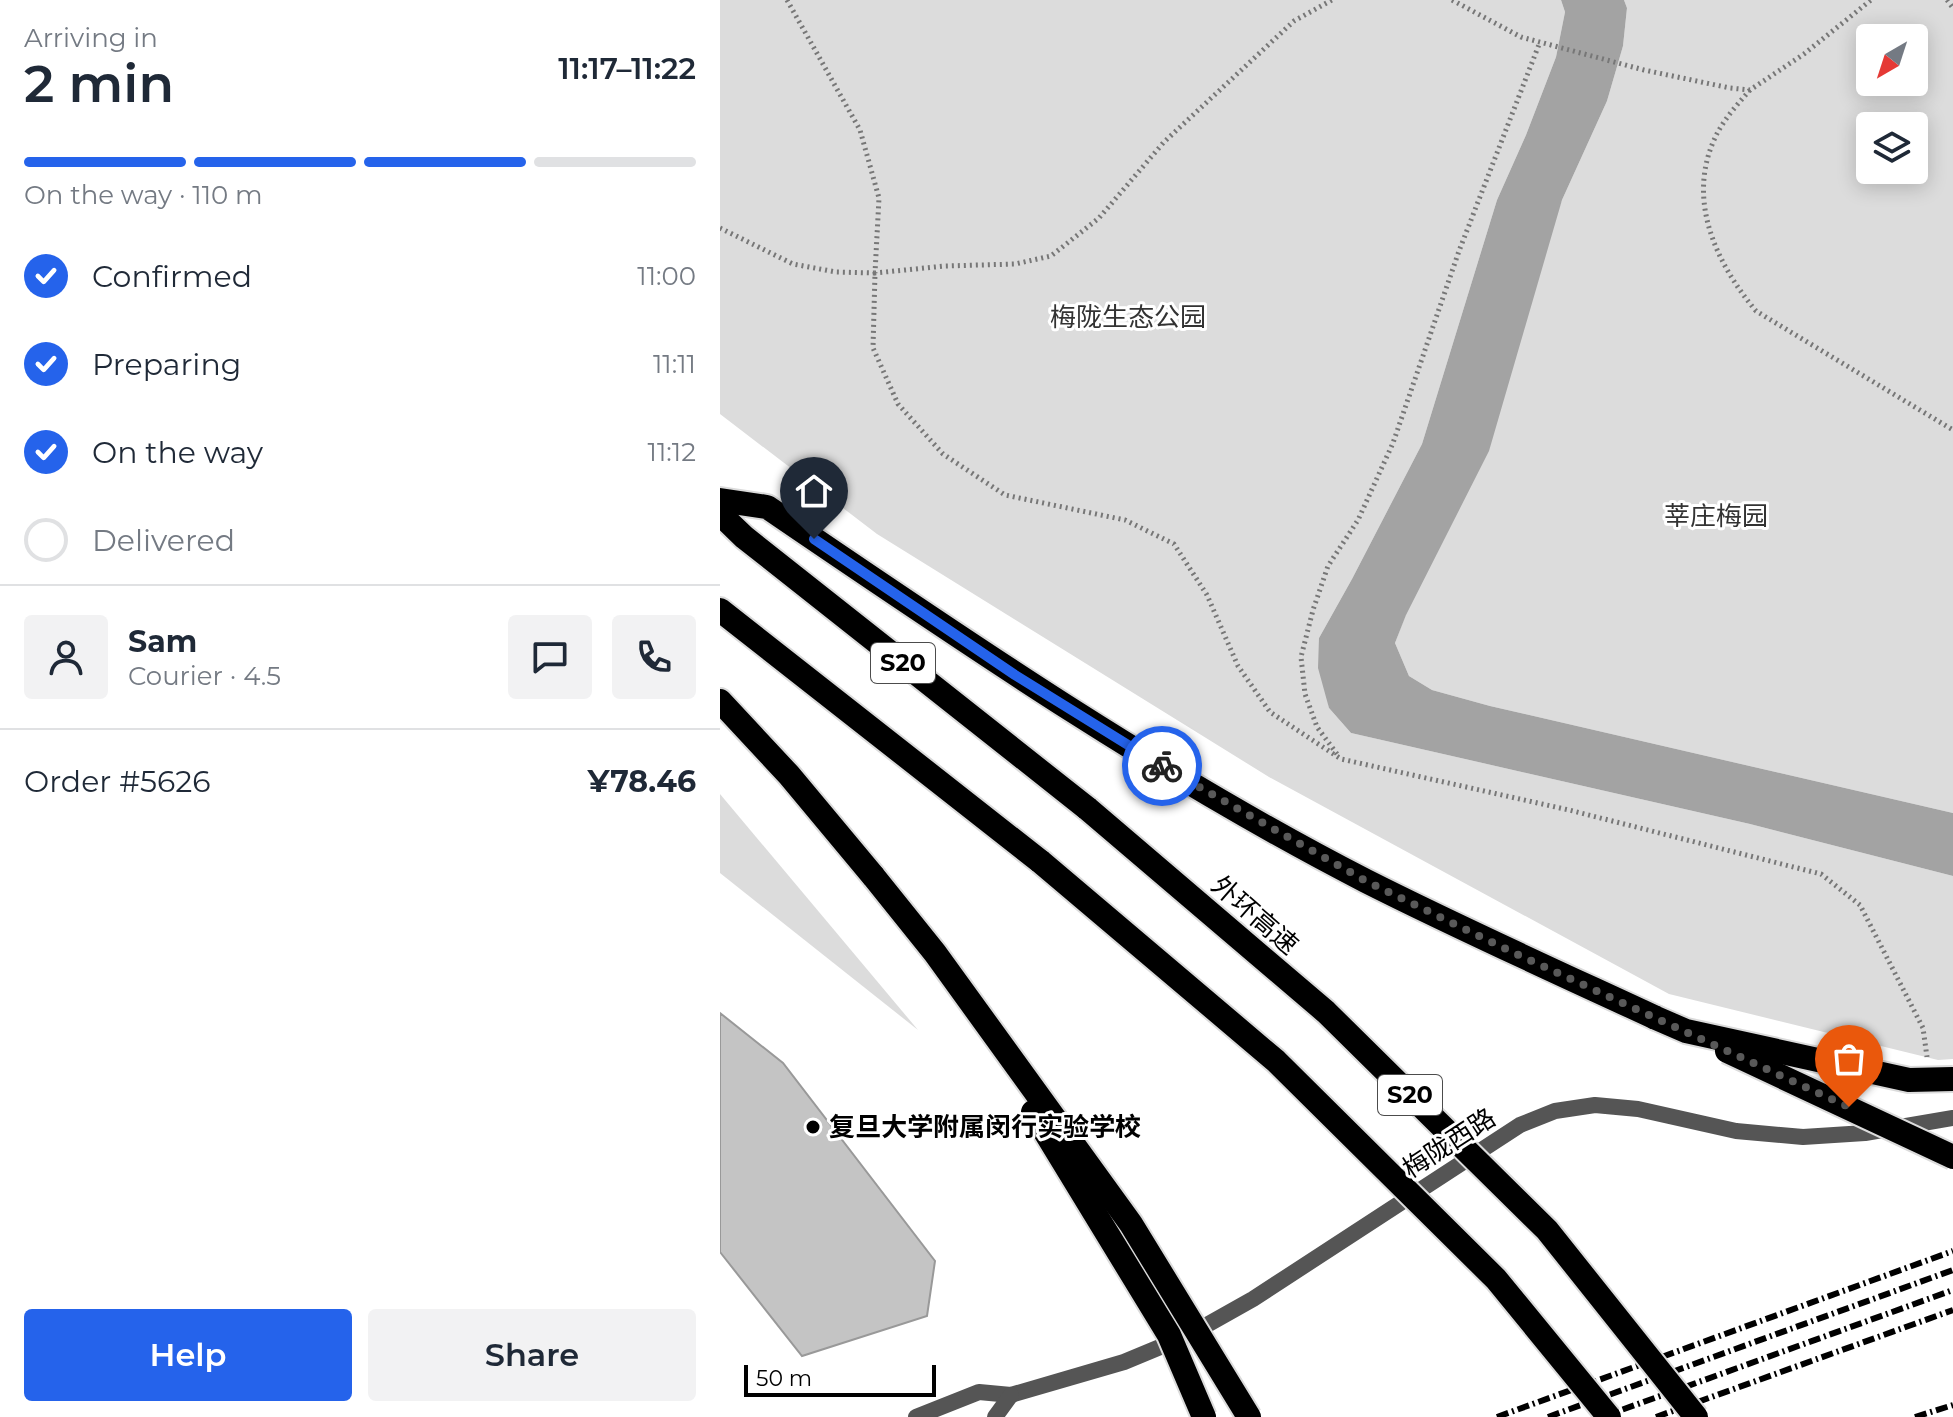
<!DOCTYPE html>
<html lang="en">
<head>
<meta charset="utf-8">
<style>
	body { margin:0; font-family:Montserrat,"Noto Sans SC",sans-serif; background:#f2f2f3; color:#1f2937; height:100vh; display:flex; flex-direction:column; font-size:30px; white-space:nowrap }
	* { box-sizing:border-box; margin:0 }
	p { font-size:26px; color:#747a83 }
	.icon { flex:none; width:44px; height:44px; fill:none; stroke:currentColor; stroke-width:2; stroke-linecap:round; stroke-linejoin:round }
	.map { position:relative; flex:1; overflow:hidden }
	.panel { display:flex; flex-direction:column; background:#fff; width:720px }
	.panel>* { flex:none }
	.needle { width:52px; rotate:219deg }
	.controls { position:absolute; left:1136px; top:24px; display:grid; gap:16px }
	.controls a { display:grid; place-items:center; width:72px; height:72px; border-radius:8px; background:#fff; box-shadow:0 4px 20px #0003; font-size:40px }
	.scale { position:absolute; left:24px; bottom:20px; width:192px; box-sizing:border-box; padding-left:8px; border:4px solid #000; border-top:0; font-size:22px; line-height:28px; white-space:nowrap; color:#000; -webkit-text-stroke:6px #fff; paint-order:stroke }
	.pin { position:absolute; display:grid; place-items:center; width:68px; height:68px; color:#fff; margin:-82px -34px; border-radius:50% 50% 50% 0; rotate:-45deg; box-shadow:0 0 8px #0007 }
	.pin .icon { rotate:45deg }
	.courier { position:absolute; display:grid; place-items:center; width:80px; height:80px; margin:-40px; border:6px solid #2563eb; border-radius:50%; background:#fff; color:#222; box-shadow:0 2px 10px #0007 }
	.summary em { font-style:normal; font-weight:600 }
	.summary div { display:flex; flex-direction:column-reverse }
	.summary { display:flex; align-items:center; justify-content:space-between; height:136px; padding:0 24px }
	h1 { font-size:52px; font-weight:600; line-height:60px }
	.bar { display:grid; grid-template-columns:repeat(4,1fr); gap:12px 8px; align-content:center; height:96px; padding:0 24px }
	.bar i { height:10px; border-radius:6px; background:#e0e1e3 }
	.bar .selected { background:#2563eb }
	.bar p { grid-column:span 4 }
	.line { display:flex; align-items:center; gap:20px; padding:0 24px; border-top:2px solid #e0e1e3 }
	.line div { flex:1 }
	.round { display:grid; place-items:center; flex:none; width:84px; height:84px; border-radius:8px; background:#f2f2f3 }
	ol { padding:0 24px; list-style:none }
	li { display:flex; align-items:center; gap:24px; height:88px }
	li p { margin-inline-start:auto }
	li .icon { padding:8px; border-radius:50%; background:#2563eb; color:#fff; stroke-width:4 }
	li:last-child { color:#747a83 }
	li i { width:44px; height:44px; border:4px solid #e0e1e3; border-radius:50% }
	.cta { display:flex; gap:16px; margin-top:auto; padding:16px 24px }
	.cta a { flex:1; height:92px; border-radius:8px; background:#2563eb; color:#fff; font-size:32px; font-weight:600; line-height:92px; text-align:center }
	.cta a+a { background:#f2f2f3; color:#1f2937 }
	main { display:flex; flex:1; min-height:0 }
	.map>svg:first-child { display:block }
	.green { fill:#dcdcdc; fill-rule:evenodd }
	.water { fill:#a3a3a3 }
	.building { fill:#c4c4c4; stroke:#999; stroke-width:2 }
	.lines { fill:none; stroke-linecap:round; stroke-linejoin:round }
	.motorway-casing { stroke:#dbdbdb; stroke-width:28 }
	.path { stroke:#777; stroke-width:5; stroke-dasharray:2 4; stroke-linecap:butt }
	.tertiary { stroke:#555; stroke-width:16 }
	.motorway { stroke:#000; stroke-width:24 }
	.rail { stroke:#000; stroke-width:6; stroke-dasharray:12 4 2 4; stroke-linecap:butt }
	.motorway-bridge-casing { stroke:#dbdbdb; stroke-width:28; stroke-linecap:butt }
	.motorway-bridge { stroke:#000; stroke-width:24 }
	.done { stroke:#595959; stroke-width:8; stroke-dasharray:0 14.4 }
	.route { stroke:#2563eb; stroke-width:10 }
	.poi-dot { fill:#000; stroke:#fff; stroke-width:3 }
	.labels { text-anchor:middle; stroke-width:6; stroke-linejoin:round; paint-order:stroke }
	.shield { fill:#fff; stroke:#4c4c4c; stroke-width:2 }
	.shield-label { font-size:24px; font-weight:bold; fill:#000 }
	.park-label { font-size:26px; fill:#333; stroke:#fff }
	.street-label { font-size:26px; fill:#000; stroke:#fff }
	.poi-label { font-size:26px; font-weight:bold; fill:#000; stroke:#fff; text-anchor:start }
</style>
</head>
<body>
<main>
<section class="panel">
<div class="summary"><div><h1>2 min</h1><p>Arriving in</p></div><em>11:17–11:22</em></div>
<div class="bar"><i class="selected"></i><i class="selected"></i><i class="selected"></i><i></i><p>On the way · 110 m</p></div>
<ol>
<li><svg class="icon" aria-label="check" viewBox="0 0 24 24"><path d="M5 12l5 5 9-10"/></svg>Confirmed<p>11:00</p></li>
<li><svg class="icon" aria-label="check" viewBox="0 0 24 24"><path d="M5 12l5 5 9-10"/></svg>Preparing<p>11:11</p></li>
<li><svg class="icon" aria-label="check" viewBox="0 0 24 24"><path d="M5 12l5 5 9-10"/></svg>On the way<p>11:12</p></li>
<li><i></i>Delivered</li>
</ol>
<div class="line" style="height:144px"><a class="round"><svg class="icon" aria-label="person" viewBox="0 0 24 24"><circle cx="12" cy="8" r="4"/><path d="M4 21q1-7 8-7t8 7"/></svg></a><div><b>Sam</b><p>Courier · 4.5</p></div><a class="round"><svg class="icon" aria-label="chat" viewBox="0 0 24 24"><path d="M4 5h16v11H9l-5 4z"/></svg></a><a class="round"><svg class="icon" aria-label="phone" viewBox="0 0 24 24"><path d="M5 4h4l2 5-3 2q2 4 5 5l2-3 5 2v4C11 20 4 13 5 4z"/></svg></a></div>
<div class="line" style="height:104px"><div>Order #5626</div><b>¥78.46</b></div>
<div class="cta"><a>Help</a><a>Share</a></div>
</section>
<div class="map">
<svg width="1233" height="1417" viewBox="0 0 1233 1417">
	<rect width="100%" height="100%" fill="#fff"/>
	<g class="green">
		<path d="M0,0h841l4,12 -9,45 -30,78 -29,65 -75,244 -70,135 -33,59 10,70 22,25 399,91 203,52v183l-15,1 -269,-66 -400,-217 -392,-243 -157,-120z"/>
		<path d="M904,0h329v813l-463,-107 -58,-16 -23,-14 -14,-33 167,-443 45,-99 16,-55 4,-38zM1150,38h44v44h-44zM1150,126h44v44h-44z"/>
		<path d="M0,794l198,236 -198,-157z"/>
	</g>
	<path class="water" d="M841,0h63l3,8 -4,38 -16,55 -45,99 -73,251 -83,164 -11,28 14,33 23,14 58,16 463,107v63l-203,-52 -399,-91 -22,-25 -11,-40 1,-30 33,-59 70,-135 75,-244 29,-65 30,-78 9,-45z"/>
	<path class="building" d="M0,1013l63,50 152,198 -8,55 -125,40 -82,-104z"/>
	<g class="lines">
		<g class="motorway-casing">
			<g id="motorway">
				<path d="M0,500l47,7c194,132 389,266 599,374 95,48 193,92 290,137"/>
				<path d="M0,514l24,23 344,272"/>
				<path d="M0,610l321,252"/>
				<path d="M0,701l69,74 85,102"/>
			</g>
		</g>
		<g class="path">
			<path d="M67,0l73,130 19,68 -4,75 70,-7 70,-2 36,-8 48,-38 65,-76 130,-121 38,-21"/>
			<path d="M732,0l69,37 123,33 86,18 20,2 54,-36 67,-54"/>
			<path d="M1227,0l6,8"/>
			<path d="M1030,90c-13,15 -28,31 -36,50 -27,61 2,123 42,171l197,119"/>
			<path d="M0,228l73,36 43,8 39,1 -2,75 25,56 45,50 62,41 120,25 49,24 33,51 31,71 32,46 71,47 228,51 252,64 39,31 63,123 4,29"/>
			<path d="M617,754l-20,-27 -12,-33 -4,-37 12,-47 15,-44 30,-46 35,-77 66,-192 81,-209"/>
		</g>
		<g class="tertiary">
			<path d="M196,1417l63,-25 32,3 113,-33 65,-27 64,-36 267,-174 35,-14 40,-6 43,4 98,22 67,6 62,-4 88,-15"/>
			<path d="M275,1417l16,-22"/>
		</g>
		<use href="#motorway" class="motorway"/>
		<g class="rail">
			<path d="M777,1417l456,-166"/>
			<path d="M828,1417l405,-147"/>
			<path d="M882,1417l351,-127"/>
			<path d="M936,1417l297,-107"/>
			<path d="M1195,1417l38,-12"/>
		</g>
		<g class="motorway-bridge-casing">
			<g id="motorway-bridge">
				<path d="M368,809l238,203 221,218 149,187"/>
				<path d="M321,862l235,199 220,218 113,138"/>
				<path d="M154,877l61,76 196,271 118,193"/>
				<path d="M936,1018l30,13 223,49 44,-1"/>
				<path d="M1007,1051l226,106"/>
				<path d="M313,1112l136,223 35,82"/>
			</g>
		</g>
		<use href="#motorway-bridge" class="motorway-bridge"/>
	</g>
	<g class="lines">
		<path class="done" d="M442,766l204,115 146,71 337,155"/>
		<path class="route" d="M94,539l201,136 147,91"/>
	</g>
	<circle class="poi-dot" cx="93" cy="1127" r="8"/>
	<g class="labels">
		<g class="shield">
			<rect x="151" y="643" width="64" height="40" rx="6"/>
			<rect x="658" y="1075" width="64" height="40" rx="6"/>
		</g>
		<g class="shield-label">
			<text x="183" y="671">S20</text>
			<text x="690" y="1103">S20</text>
		</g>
		<g class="park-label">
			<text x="408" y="326">梅陇生态公园</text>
			<text x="996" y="525">莘庄梅园</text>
		</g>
		<g class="street-label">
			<text transform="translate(535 915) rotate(41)" y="9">外环高速</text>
			<text transform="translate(729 1143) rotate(-33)" y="9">梅陇西路</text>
		</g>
		<g class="poi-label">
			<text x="109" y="1136">复旦大学附属闵行实验学校</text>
		</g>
	</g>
</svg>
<div class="controls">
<a><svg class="needle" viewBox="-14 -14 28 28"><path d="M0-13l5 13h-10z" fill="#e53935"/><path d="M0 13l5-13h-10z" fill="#747a83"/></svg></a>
<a><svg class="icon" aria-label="layers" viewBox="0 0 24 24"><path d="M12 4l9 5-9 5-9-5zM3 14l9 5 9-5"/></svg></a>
</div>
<div class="scale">50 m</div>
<div class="pin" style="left:1129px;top:1107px;background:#ea580c"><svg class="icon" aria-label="bag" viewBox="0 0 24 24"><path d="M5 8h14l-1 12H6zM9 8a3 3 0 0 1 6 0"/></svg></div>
<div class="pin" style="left:94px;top:539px;background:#1f2937"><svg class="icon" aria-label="home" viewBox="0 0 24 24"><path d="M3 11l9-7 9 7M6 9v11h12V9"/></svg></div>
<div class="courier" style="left:442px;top:766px"><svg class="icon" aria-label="bike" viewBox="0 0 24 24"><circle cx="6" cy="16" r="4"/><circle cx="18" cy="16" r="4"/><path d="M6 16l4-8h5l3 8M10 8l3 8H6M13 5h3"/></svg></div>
</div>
</main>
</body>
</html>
